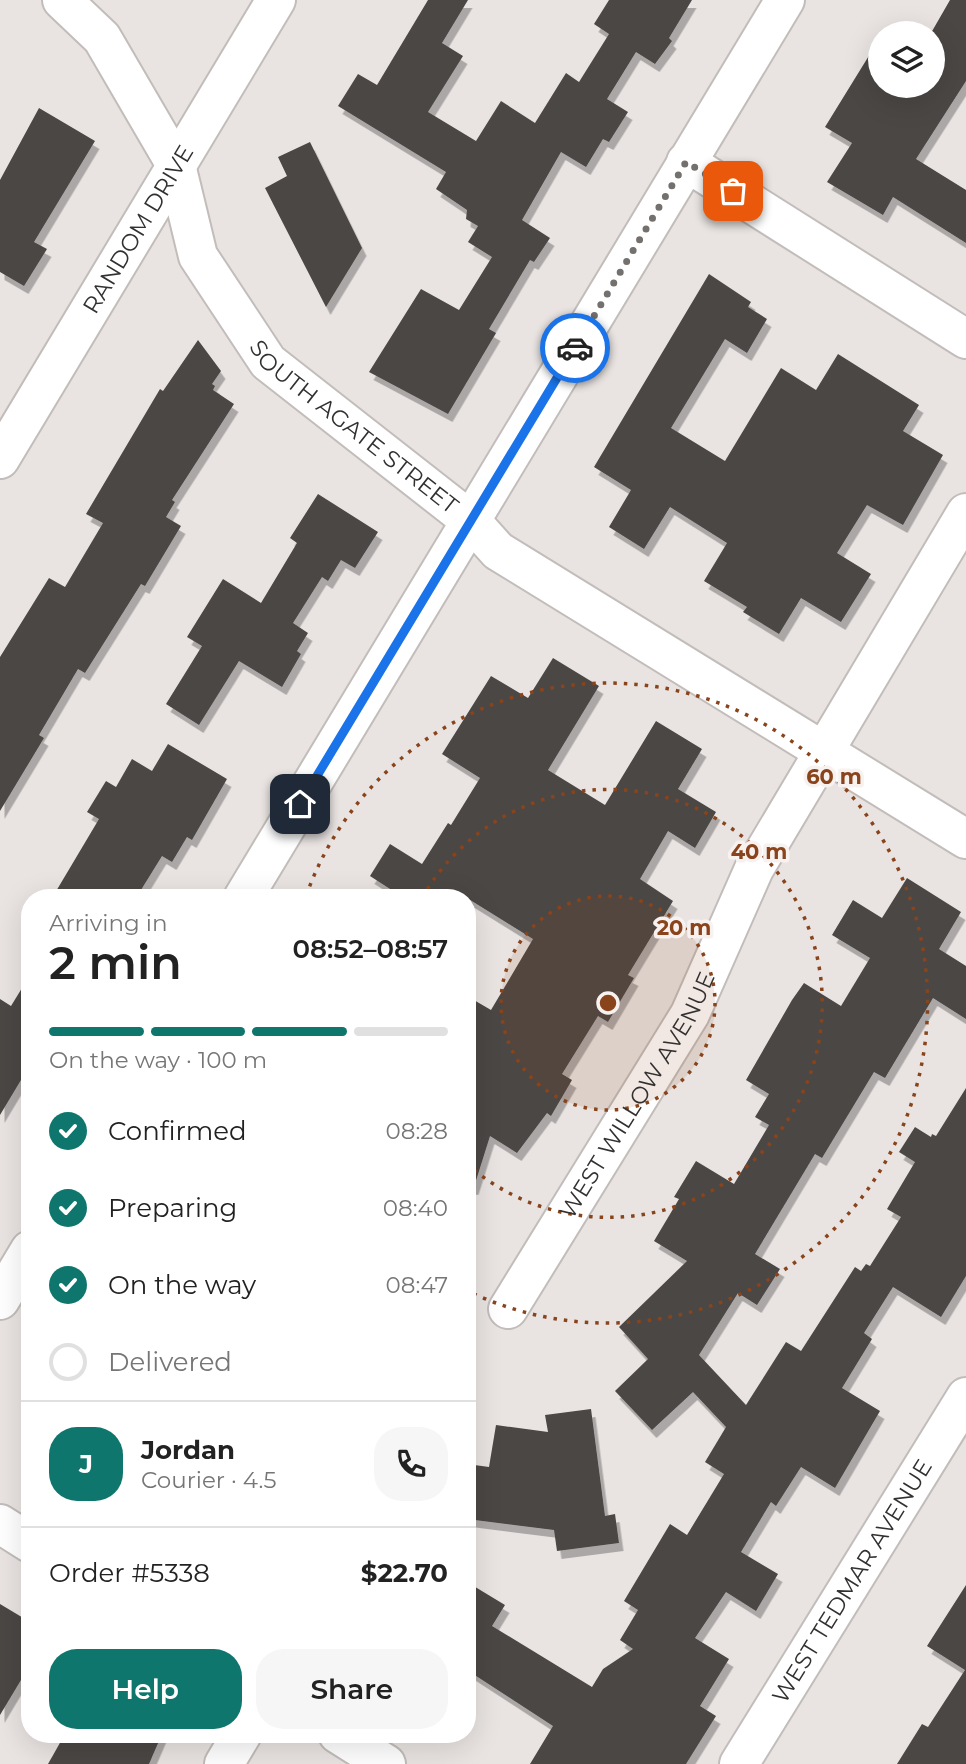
<!DOCTYPE html>
<html lang="en">
<head>
<meta charset="utf-8">
<style>
	body { margin:0; font-family:Montserrat,sans-serif; background:#f6f6f6; color:#222; height:100vh; display:flex; flex-direction:column; font-size:26px; white-space:nowrap }
	* { box-sizing:border-box; margin:0 }
	p { font-size:23px; color:#767676 }
	.icon { flex:none; width:38px; height:38px; fill:none; stroke:currentColor; stroke-width:2; stroke-linecap:round; stroke-linejoin:round }
	.map { position:relative; flex:1; overflow:hidden }
	.details { position:absolute; left:21px; top:889px; width:455px; height:854px; display:flex; flex-direction:column; background:#fff; border-radius:28px; box-shadow:0 7px 28px #0002 }
	.details>* { flex:none }
	.controls { position:absolute; left:868px; top:21px; display:grid; gap:14px }
	.controls a { display:grid; place-items:center; width:77px; height:77px; border-radius:50%; background:#fff; box-shadow:0 7px 28px #0002; font-size:35px }
	.pin { position:absolute; display:grid; place-items:center; width:60px; height:60px; color:#fff; margin:-30px; border-radius:14px; box-shadow:0 4px 10px #0006 }
	.courier { position:absolute; display:grid; place-items:center; width:70px; height:70px; margin:-35px; border:5px solid #1a73e8; border-radius:50%; background:#fff; color:#222; box-shadow:0 2px 9px #0007 }
	.overview em { font-style:normal; font-weight:600 }
	.overview div { display:flex; flex-direction:column-reverse }
	.overview { display:flex; align-items:center; justify-content:space-between; height:119px; padding:0 28px }
	h1 { font-size:46px; font-weight:600; line-height:52px }
	.bar { display:grid; grid-template-columns:repeat(4,1fr); gap:10px 7px; align-content:center; height:84px; padding:0 28px }
	.bar i { height:9px; border-radius:5px; background:#e0e0e0 }
	.bar .selected { background:#0f766e }
	.bar p { grid-column:span 4 }
	.line { display:flex; align-items:center; gap:18px; padding:0 28px; border-top:2px solid #e0e0e0 }
	.line div { flex:1 }
	.round { display:grid; place-items:center; flex:none; width:74px; height:74px; border-radius:28px; background:#f6f6f6 }
	ol { padding:0 28px; list-style:none }
	li { display:flex; align-items:center; gap:21px; height:77px }
	li p { margin-inline-start:auto }
	li .icon { padding:7px; border-radius:50%; background:#0f766e; color:#fff; stroke-width:4 }
	li:last-child { color:#767676 }
	li i { width:38px; height:38px; border:4px solid #e0e0e0; border-radius:50% }
	.primary-button { display:flex; gap:14px; margin-top:auto; padding:14px 28px }
	.primary-button a { flex:1; height:80px; border-radius:28px; background:#0f766e; color:#fff; font-size:28px; font-weight:600; line-height:80px; text-align:center }
	.primary-button a+a { background:#f6f6f6; color:#222 }
	.map>svg:first-child { display:block }
	.building { fill:#4b4745; filter:url(#shadow) }
	.lines { fill:none; stroke-linecap:round; stroke-linejoin:round }
	.minor-casing { stroke:#c2bdba; stroke-width:42 }
	.minor { stroke:#fff; stroke-width:38 }
	.done { stroke:#73706e; stroke-width:7; stroke-dasharray:0 12.6 }
	.route { stroke:#1a73e8; stroke-width:9 }
	.ring { fill:none; stroke:#89441c; stroke-width:3.5; stroke-dasharray:3.5 7 }
	.labels { text-anchor:middle; stroke-width:7; stroke-linejoin:round; paint-order:stroke }
	.street-label { font-size:23px; fill:#333130; stroke:#f7f1ef }
	.centre { fill:#89441c; stroke:#f7f1ef; stroke-width:3.5 }
	.ring-label { font-size:21px; text-anchor:middle; font-weight:bold; fill:#89441c; stroke:#f7f1ef; stroke-width:7; stroke-linejoin:round; paint-order:stroke }
</style>
</head>
<body>
<div class="map">
<svg width="966" height="1764" viewBox="0 0 966 1764">
	<defs>
		<filter id="shadow"><feDropShadow dx="4.5" dy="8" stdDeviation="0" flood-color="#0004"/></filter>
	</defs>
	<rect width="100%" height="100%" fill="#e9e4e2"/>
	<g class="building">
		<path d="M428,0h40l-26,43 21,13 -35,56 48,29 25,-40 34,22 31,-50 13,9 30,-48 -15,-10 15,-24h83l-23,38 3,3 -17,23 -19,-12 -29,47 21,13 -19,30 -6,-3 -17,28 -25,-15 -39,68 28,18 -16,24 -4,-2 -41,69 7,4 -48,81 -79,-42 52,-83 38,21 33,-53 -24,-15 10,-16 -12,-7 1,-9 -31,-21 10,-17 -108,-66 20,-32 19,11z"/>
		<path d="M950,0h16v81l-50,78 50,31v53l-73,-46 -10,18 -56,-33 25,-39 -27,-16 53,-86 2,45h53l-2,-53z"/>
		<path d="M39,108l56,33 -61,101 13,7 -23,37 -24,-14v-92z"/>
		<path d="M310,142l52,106 -36,59 -61,-119 22,-12 -9,-19z"/>
		<path d="M709,274l42,28 -3,5 19,12 -20,34 -22,-14 -54,89 54,33 56,-93 35,22 22,-36 81,51 -16,26 40,24 -40,70 -36,-20 -30,48 34,21 -30,48 -40,-24 -22,36 -36,-22 4,-5 -43,-26 23,-38 -57,-36 -26,42 -35,-22 22,-37 -37,-23z"/>
		<path d="M198,340l23,31 -9,13 3,2 -2,4 21,14 -62,96 3,2 -9,15 15,9 -36,60 -4,-2 -56,89 -7,-4 -39,66 5,3 -44,73v-154l49,-79 16,9 38,-64 -17,-9 74,-125 3,2z"/>
		<path d="M318,494l60,38 -23,36 -14,-8 -13,21 -6,-4 -29,46 15,10 -11,18 4,3 -19,33 -43,-26 -40,64 -33,-21 36,-58 -15,-9 36,-58 38,24 36,-60 -7,-5z"/>
		<path d="M553,658l46,28 -51,84 57,35 51,-84 46,28 -24,40 38,23 -21,36 -27,-17 -28,48 33,22 -45,74 6,3 -26,44 -10,-6 -36,58 10,6 -21,36 -4,-3 -30,40 -27,-17 -16,51 -7,-1v-190l24,14 42,-71 -66,-41h-63l-34,-22 20,-32 32,20 26,-41 3,2 29,-47 -38,-24 49,-78 37,22z"/>
		<path d="M168,744l59,35 -35,61 -5,-3 -15,25 -10,-6 -26,42h-84l47,-79 -12,-7 19,-31 10,6 16,-28 20,12z"/>
		<path d="M907,878l54,34 -22,37 27,17v53l-33,-21 -48,80 -11,-6 -52,86 -7,-4 -60,100 25,15 -23,36 -19,-12 -39,62 47,50 40,-63 15,9 54,-84 6,4 5,-7 4,2 31,-49 -14,-8 28,-47 -16,-10 16,-25 16,10 1,-3 4,2 30,-48v188l-25,41 -48,-30 -29,46 8,6 -30,49 38,23 -45,77 -34,-21 -25,39 -5,-4 -30,50 37,22 -22,37 -30,-19 -31,46 34,21 -29,47 16,10 -30,48h-156l23,-38 -86,-56v-88l38,23 -13,21 100,61 11,-18 30,-20 -13,-9 18,-30 -14,-9 46,-77 17,11 37,-61 -19,-12 21,-35 -33,-35 -41,38 -37,-39 33,-32 -29,-32 68,-66 -33,-20 25,-42 -5,-2 22,-36 38,23 35,-59 -14,-8 14,-23 -23,-14 46,-80 12,-17 37,23 29,-48 -38,-23 21,-35 29,18z"/>
		<path d="M30,975v90l-30,50v-116l11,7z"/>
		<path d="M591,1409l14,107 10,-2 4,29 -62,8 -3,-21 -87,-11v-55l22,3 7,-42 52,7 -3,-17z"/>
		<path d="M966,1585v179h-69l25,-40 6,3 37,-57 -38,-24z"/>
		<path d="M0,1604l30,18v43l-30,50z"/>
		<path d="M65,1734h97l-13,30h-101z"/>
	</g>
	<g class="lines">
		<g class="minor-casing">
			<g id="minor">
				<path id="s1" d="M62,0l40,38 74,127 22,91 70,106 203,159 27,30 468,288"/>
				<path d="M686,162l280,177"/>
				<path id="s2" d="M0,459l276,-459"/>
				<path d="M243,898l542,-898"/>
				<path d="M0,1300l30,-50"/>
				<path id="s3" d="M508,1309l182,-295 64,-145 212,-356"/>
				<path d="M0,1524l30,19"/>
				<path d="M338,1734l48,30"/>
				<path d="M224,1764l18,-30"/>
				<path id="s4" d="M739,1764l227,-367"/>
			</g>
		</g>
		<use href="#minor" class="minor"/>
	</g>
	<g class="lines">
		<path class="done" d="M575,348l111,-186 47,29"/>
		<path class="route" d="M300,804l275,-456"/>
	</g>
	<circle cx="608" cy="1003" r="107" fill="#89441c" fill-opacity=".12"/>
	<g class="ring">
		<circle cx="608" cy="1003" r="107"/>
		<path d="M422 898A214 214 0 1 1 468 1165"/>
		<path d="M306 896A320 320 0 1 1 468 1291"/>
	</g>
	<g class="labels">
		<g class="street-label">
			<text dy="8" stroke="none"><textPath href="#s2" startOffset="268">RANDOM DRIVE</textPath></text>
			<text dy="8" stroke="none"><textPath href="#s1" startOffset="530">SOUTH AGATE STREET</textPath></text>
			<text dy="8" stroke="none"><textPath href="#s3" startOffset="250">WEST WILLOW AVENUE</textPath></text>
			<text dy="8" stroke="none"><textPath href="#s4" startOffset="215">WEST TEDMAR AVENUE</textPath></text>
		</g>
	</g>
	<circle cx="608" cy="1003" r="10" class="centre"/>
	<g class="ring-label">
		<text x="834" y="784">60 m</text>
		<text x="759" y="859">40 m</text>
		<text x="684" y="935">20 m</text>
	</g>
</svg>
<div class="controls">
<a><svg class="icon" aria-label="layers" viewBox="0 0 24 24"><path d="M12 4l9 5-9 5-9-5zM3 14l9 5 9-5"/></svg></a>
</div>
<div class="pin" style="left:733px;top:191px;background:#ea580c"><svg class="icon" aria-label="bag" viewBox="0 0 24 24"><path d="M5 8h14l-1 12H6zM9 8a3 3 0 0 1 6 0"/></svg></div>
<div class="pin" style="left:300px;top:804px;background:#1f2937"><svg class="icon" aria-label="home" viewBox="0 0 24 24"><path d="M3 11l9-7 9 7M6 9v11h12V9"/></svg></div>
<div class="courier" style="left:575px;top:348px"><svg class="icon" aria-label="car" viewBox="0 0 24 24"><path d="M5 17H2v-5l4-1 3-4h7l3 4 3 1v5h-3M9 17h6M6 11h13"/><circle cx="7" cy="17" r="2"/><circle cx="17" cy="17" r="2"/></svg></div>
<section class="details">
<div class="overview"><div><h1>2 min</h1><p>Arriving in</p></div><em>08:52–08:57</em></div>
<div class="bar"><i class="selected"></i><i class="selected"></i><i class="selected"></i><i></i><p>On the way · 100 m</p></div>
<ol>
<li><svg class="icon" aria-label="check" viewBox="0 0 24 24"><path d="M5 12l5 5 9-10"/></svg>Confirmed<p>08:28</p></li>
<li><svg class="icon" aria-label="check" viewBox="0 0 24 24"><path d="M5 12l5 5 9-10"/></svg>Preparing<p>08:40</p></li>
<li><svg class="icon" aria-label="check" viewBox="0 0 24 24"><path d="M5 12l5 5 9-10"/></svg>On the way<p>08:47</p></li>
<li><i></i>Delivered</li>
</ol>
<div class="line" style="height:126px"><b class="round" style="background:#0f766e;color:#fff">J</b><div><b>Jordan</b><p>Courier · 4.5</p></div><a class="round"><svg class="icon" aria-label="phone" viewBox="0 0 24 24"><path d="M5 4h4l2 5-3 2q2 4 5 5l2-3 5 2v4C11 20 4 13 5 4z"/></svg></a></div>
<div class="line" style="height:91px"><div>Order #5338</div><b>$22.70</b></div>
<div class="primary-button"><a>Help</a><a>Share</a></div>
</section>
</div>
</body>
</html>
